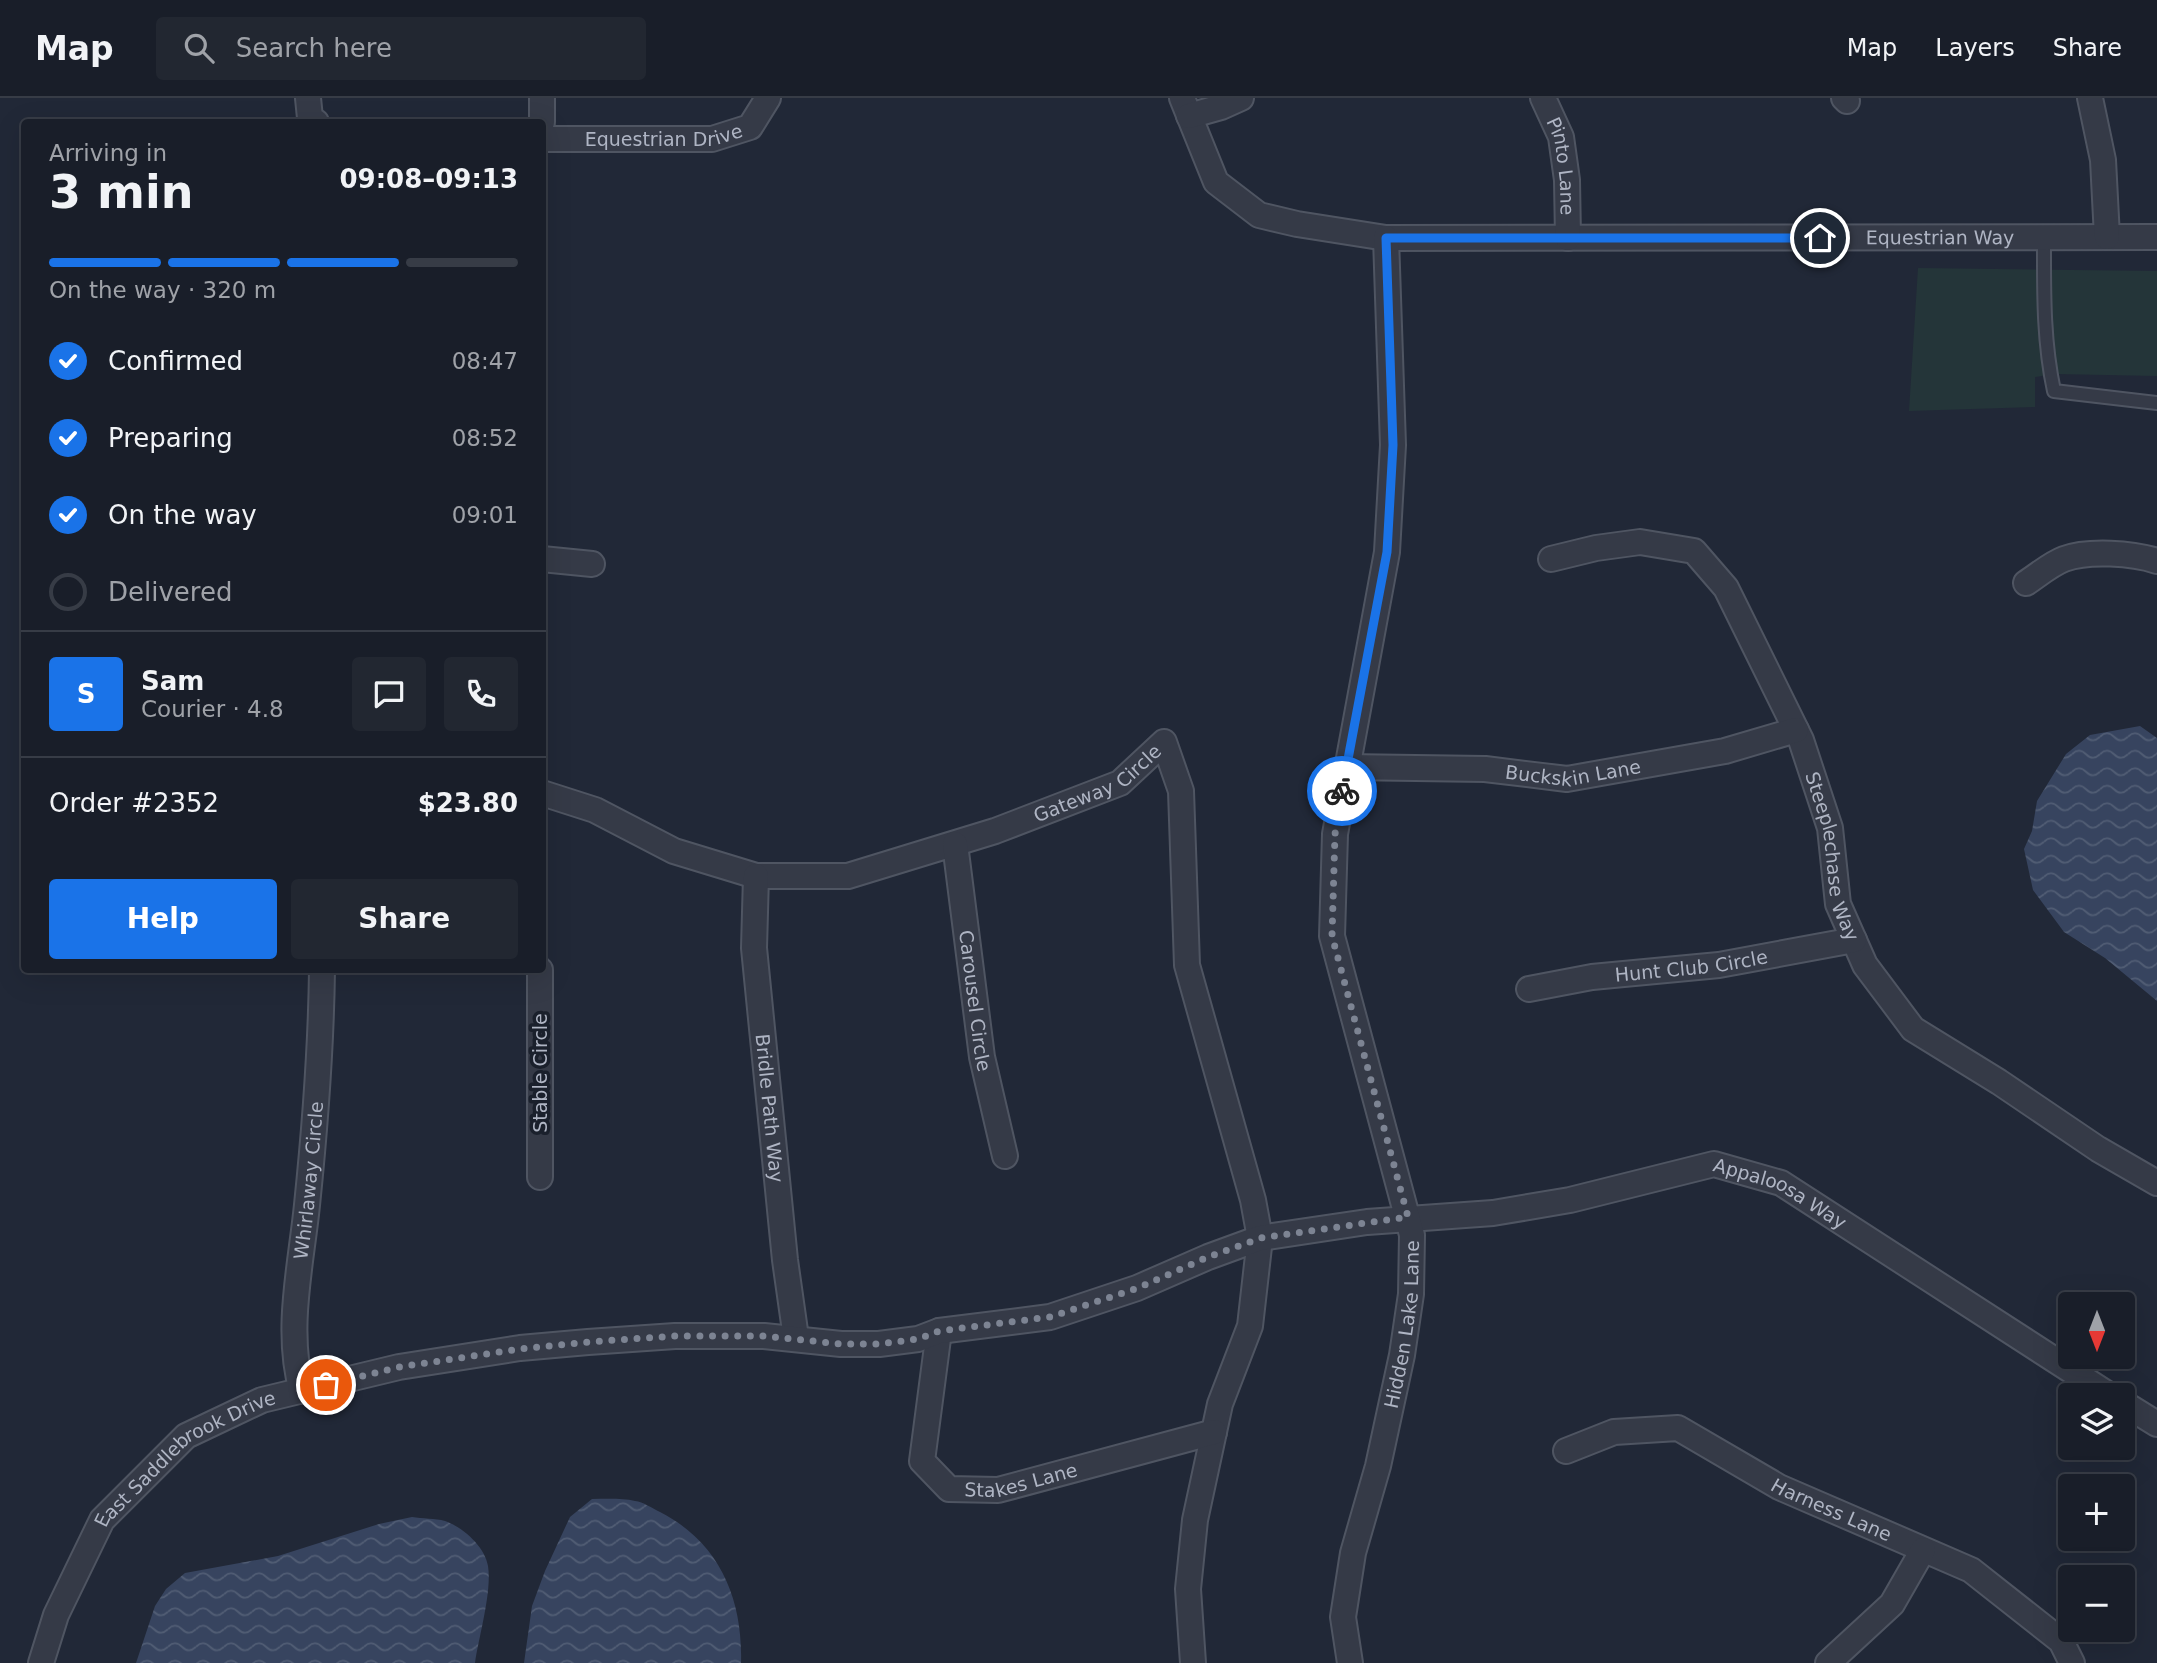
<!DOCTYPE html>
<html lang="en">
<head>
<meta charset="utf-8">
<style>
	body { margin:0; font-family:"DejaVu Sans",sans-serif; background:#222731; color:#f1f3f6; height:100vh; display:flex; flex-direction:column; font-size:26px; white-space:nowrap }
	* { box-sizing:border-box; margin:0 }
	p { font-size:23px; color:#9fa2a8 }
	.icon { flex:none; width:38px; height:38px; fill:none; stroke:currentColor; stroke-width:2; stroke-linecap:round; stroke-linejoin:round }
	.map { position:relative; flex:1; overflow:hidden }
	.details { position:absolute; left:21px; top:21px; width:525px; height:854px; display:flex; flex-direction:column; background:#191e29; border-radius:7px; box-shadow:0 7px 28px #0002,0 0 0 2px #373c46 }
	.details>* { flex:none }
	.needle { width:46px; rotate:180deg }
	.controls { position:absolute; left:2058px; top:1194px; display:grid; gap:14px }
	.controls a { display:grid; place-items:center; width:77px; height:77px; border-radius:7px; background:#191e29; box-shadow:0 7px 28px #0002,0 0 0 2px #373c46; font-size:35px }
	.pin { position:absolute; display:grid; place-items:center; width:60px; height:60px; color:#fff; margin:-30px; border:4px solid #fff; border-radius:50%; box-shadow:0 2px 7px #0007 }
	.courier { position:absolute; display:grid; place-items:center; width:70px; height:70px; margin:-35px; border:5px solid #1a73e8; border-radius:50%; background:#fff; color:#222; box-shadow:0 2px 9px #0007 }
	.summary em { font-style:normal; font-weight:800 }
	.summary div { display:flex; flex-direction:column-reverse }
	.summary { display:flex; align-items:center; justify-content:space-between; height:119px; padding:0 28px }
	h1 { font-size:46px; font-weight:800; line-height:52px }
	.bar { display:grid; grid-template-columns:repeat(4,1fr); gap:10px 7px; align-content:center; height:84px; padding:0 28px }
	.bar i { height:9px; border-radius:5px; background:#373c46 }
	.bar .on { background:#1a73e8 }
	.bar p { grid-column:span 4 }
	.line { display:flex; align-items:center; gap:18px; padding:0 28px; border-top:2px solid #373c46 }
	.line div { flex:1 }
	.round { display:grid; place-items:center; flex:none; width:74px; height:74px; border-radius:7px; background:#222731 }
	ol { padding:0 28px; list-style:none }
	li { display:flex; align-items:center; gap:21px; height:77px }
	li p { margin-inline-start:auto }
	li .icon { padding:7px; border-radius:50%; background:#1a73e8; color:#fff; stroke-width:4 }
	li:last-child { color:#9fa2a8 }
	li i { width:38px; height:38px; border:4px solid #373c46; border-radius:50% }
	.action { display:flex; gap:14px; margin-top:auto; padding:14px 28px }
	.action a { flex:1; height:80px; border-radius:7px; background:#1a73e8; color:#fff; font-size:28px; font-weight:800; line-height:80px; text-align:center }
	.action a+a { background:#222731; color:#f1f3f6 }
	header { display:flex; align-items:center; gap:42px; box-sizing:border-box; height:98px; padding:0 35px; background:#191e29; border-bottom:2px solid #373c46 }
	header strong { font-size:33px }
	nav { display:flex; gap:38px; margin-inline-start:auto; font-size:24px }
	.search { width:490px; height:63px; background:#222731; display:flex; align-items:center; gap:18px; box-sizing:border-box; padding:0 24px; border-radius:7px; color:#9fa2a8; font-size:26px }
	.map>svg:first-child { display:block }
	.green { fill:#243539 }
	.water { fill:url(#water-waves) }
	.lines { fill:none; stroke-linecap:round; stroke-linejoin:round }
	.lane-casing { stroke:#4f5562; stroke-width:16 }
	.street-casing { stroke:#4f5562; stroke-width:28 }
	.lane { stroke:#353a47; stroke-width:12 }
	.street { stroke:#353a47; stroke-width:24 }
	.done { stroke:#7d8493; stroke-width:7; stroke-dasharray:0 12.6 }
	.route { stroke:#1a73e8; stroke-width:9 }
	.labels { text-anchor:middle; stroke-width:7; stroke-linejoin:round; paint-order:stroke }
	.street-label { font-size:19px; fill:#afb5c4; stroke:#1a202c }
</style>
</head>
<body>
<header>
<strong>Map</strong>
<div class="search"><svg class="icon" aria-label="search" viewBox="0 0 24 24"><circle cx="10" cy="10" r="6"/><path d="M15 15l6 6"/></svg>Search here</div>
<nav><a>Map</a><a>Layers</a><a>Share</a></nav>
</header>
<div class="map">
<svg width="2157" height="1565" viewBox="0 0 2157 1565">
	<defs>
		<pattern id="water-waves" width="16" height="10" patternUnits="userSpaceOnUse" patternTransform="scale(1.75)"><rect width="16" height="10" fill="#37445f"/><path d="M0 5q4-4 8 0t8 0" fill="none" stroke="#515d74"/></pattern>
	</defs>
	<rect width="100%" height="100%" fill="#212837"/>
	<path class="green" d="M1918,170l239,3v105l-102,-2 -20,3v30l-126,4z"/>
	<g class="water">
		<path d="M2140,628l17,12v263l-52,-43 -41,-26 -31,-42 -9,-41 8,-18 5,-30 29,-47 24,-19z"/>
		<path d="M592,1401c14,0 30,-1 43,2 8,1 17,7 25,11 59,30 83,86 81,151h-217l8,-57 13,-35 25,-54z"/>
		<path d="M412,1419c10,2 23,1 33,4 18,6 40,26 43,45 4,26 -9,70 -13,97h-339l19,-57 11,-17 19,-16 93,-17 101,-32z"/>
	</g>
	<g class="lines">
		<g class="lane-casing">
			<path id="lane" d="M2044,139c0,52 -1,103 10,154l103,12"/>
		</g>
		<g class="street-casing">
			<g id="street">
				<path d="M308,0l2,20 6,4"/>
				<path id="s1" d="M1182,0l34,84 43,33 38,9 89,14 771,-1"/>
				<path id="s2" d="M1543,0l18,39 6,43 1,58"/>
				<path d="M1844,0l3,3"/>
				<path d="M2090,0l13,62 4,77"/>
				<path d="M1189,18l32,-9 20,-9"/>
				<path d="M542,24v-24"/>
				<path id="s3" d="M542,41h170l38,-12 18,-29"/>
				<path d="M542,461l50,5"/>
				<path id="s4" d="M1551,461l45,-11 44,-6 54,9 32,37 75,152 29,88 8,76 27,61 48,64 86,53 99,67 59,34"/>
				<path d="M2026,485c12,-8 25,-19 38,-24 24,-9 69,-6 93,2"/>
				<path id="s5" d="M1346,669l139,2 82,10 158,-28 71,-21"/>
				<path id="s6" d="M542,695l53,17 79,41 82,25h92l147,-45 125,-48 44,-41 17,49 6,174 66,235 7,38 -10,88 -30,78 -25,116 -7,69 5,74"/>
				<path id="s7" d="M955,746l27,213 23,99"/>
				<path id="s8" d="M756,778l-2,72 31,312 11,78"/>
				<path d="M540,872v207"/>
				<path id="s9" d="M1529,891l63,-12 127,-12 135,-25"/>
				<path id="s10" d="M939,1233l-17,130 27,28 49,1 216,-58"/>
				<path id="s11" d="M302,1293c-17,-60 -1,-126 5,-186 8,-78 14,-157 15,-235"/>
				<path d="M2123,1305l34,21"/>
				<path id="s12" d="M1566,1353l48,-19 64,-4 101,59 192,83 90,71 11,22"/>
				<path id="s13" d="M41,1565l15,-48 46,-95 84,-84 76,-36 137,-33 121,-19 68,-6 87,-6h89l77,8h38l39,-5 21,-8 111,-14 87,-29 71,-31 52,-19 107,-16 126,-9 77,-13 144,-36 67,19 328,212"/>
				<path id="s14" d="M1350,1565l-7,-46 10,-64 25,-87 24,-111 9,-61 1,-59 -80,-299 3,-102 52,-282 6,-107 -7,-207"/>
				<path d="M1828,1565l64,-59 31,-54"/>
			</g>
		</g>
		<use href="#lane" class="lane"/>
		<use href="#street" class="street"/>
	</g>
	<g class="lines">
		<path class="done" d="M326,1287l73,-18 121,-18 68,-7 87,-6h89l77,8h38l39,-5 21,-8 111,-14 88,-29 70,-31 53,-19 147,-21 -76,-281 3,-102 7,-43"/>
		<path class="route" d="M1342,693l45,-239 6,-107 -7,-207h434"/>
	</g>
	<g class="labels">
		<g class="street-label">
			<text dy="7" stroke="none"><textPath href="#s3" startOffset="122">Equestrian Drive</textPath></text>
			<text dy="7" stroke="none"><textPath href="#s2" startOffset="72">Pinto Lane</textPath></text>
			<text dy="7" stroke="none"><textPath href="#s1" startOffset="828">Equestrian Way</textPath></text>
			<text dy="7" stroke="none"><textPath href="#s5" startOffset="228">Buckskin Lane</textPath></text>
			<text dy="7" stroke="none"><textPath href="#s6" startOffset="590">Gateway Circle</textPath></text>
			<text dy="7" stroke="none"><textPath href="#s4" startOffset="485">Steeplechase Way</textPath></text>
			<text dy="7" stroke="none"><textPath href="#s9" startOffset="164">Hunt Club Circle</textPath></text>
			<text dy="7" stroke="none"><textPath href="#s7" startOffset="158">Carousel Circle</textPath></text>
			<text transform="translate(540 975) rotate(-90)" y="7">Stable Circle</text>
			<text dy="7" stroke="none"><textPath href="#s8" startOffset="233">Bridle Path Way</textPath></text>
			<text dy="7" stroke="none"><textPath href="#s11" startOffset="212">Whirlaway Circle</textPath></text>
			<text dy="7" stroke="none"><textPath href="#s13" startOffset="1914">Appaloosa Way</textPath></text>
			<text dy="7" stroke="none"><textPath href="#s14" startOffset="346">Hidden Lake Lane</textPath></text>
			<text dy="7" stroke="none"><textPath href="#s13" startOffset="261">East Saddlebrook Drive</textPath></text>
			<text dy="7" stroke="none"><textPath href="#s10" startOffset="243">Stakes Lane</textPath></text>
			<text dy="7" stroke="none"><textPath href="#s12" startOffset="290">Harness Lane</textPath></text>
		</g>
	</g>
</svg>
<div class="controls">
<a><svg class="needle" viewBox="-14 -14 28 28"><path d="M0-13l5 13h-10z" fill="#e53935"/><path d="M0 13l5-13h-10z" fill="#9fa2a8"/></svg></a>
<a><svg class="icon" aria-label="layers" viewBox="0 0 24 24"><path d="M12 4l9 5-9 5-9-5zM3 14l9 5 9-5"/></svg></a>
<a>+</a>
<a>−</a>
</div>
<div class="pin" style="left:326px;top:1287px;background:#ea580c"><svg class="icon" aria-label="bag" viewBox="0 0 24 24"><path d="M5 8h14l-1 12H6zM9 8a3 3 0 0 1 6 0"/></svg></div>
<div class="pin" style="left:1820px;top:140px;background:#1f2937"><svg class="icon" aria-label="home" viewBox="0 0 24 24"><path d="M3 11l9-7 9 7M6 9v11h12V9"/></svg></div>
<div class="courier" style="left:1342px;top:693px"><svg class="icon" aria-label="bike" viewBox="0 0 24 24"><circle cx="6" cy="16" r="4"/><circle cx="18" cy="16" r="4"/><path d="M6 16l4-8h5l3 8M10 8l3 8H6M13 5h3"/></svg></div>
<section class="details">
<div class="summary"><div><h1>3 min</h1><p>Arriving in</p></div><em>09:08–09:13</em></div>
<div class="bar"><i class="on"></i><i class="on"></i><i class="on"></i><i></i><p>On the way · 320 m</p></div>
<ol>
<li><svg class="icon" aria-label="check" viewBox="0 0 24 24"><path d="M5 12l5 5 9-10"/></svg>Confirmed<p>08:47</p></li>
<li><svg class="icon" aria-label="check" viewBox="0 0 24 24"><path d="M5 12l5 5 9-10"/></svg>Preparing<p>08:52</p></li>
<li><svg class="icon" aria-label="check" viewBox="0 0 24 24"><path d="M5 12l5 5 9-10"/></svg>On the way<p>09:01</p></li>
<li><i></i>Delivered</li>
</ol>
<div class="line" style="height:126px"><b class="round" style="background:#1a73e8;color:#fff">S</b><div><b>Sam</b><p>Courier · 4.8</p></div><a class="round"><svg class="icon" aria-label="chat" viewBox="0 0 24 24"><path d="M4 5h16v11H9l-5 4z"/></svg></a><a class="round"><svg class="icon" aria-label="phone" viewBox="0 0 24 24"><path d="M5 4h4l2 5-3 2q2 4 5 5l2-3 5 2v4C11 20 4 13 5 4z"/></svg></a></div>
<div class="line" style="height:91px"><div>Order #2352</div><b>$23.80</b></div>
<div class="action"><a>Help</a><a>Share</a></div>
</section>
</div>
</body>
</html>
